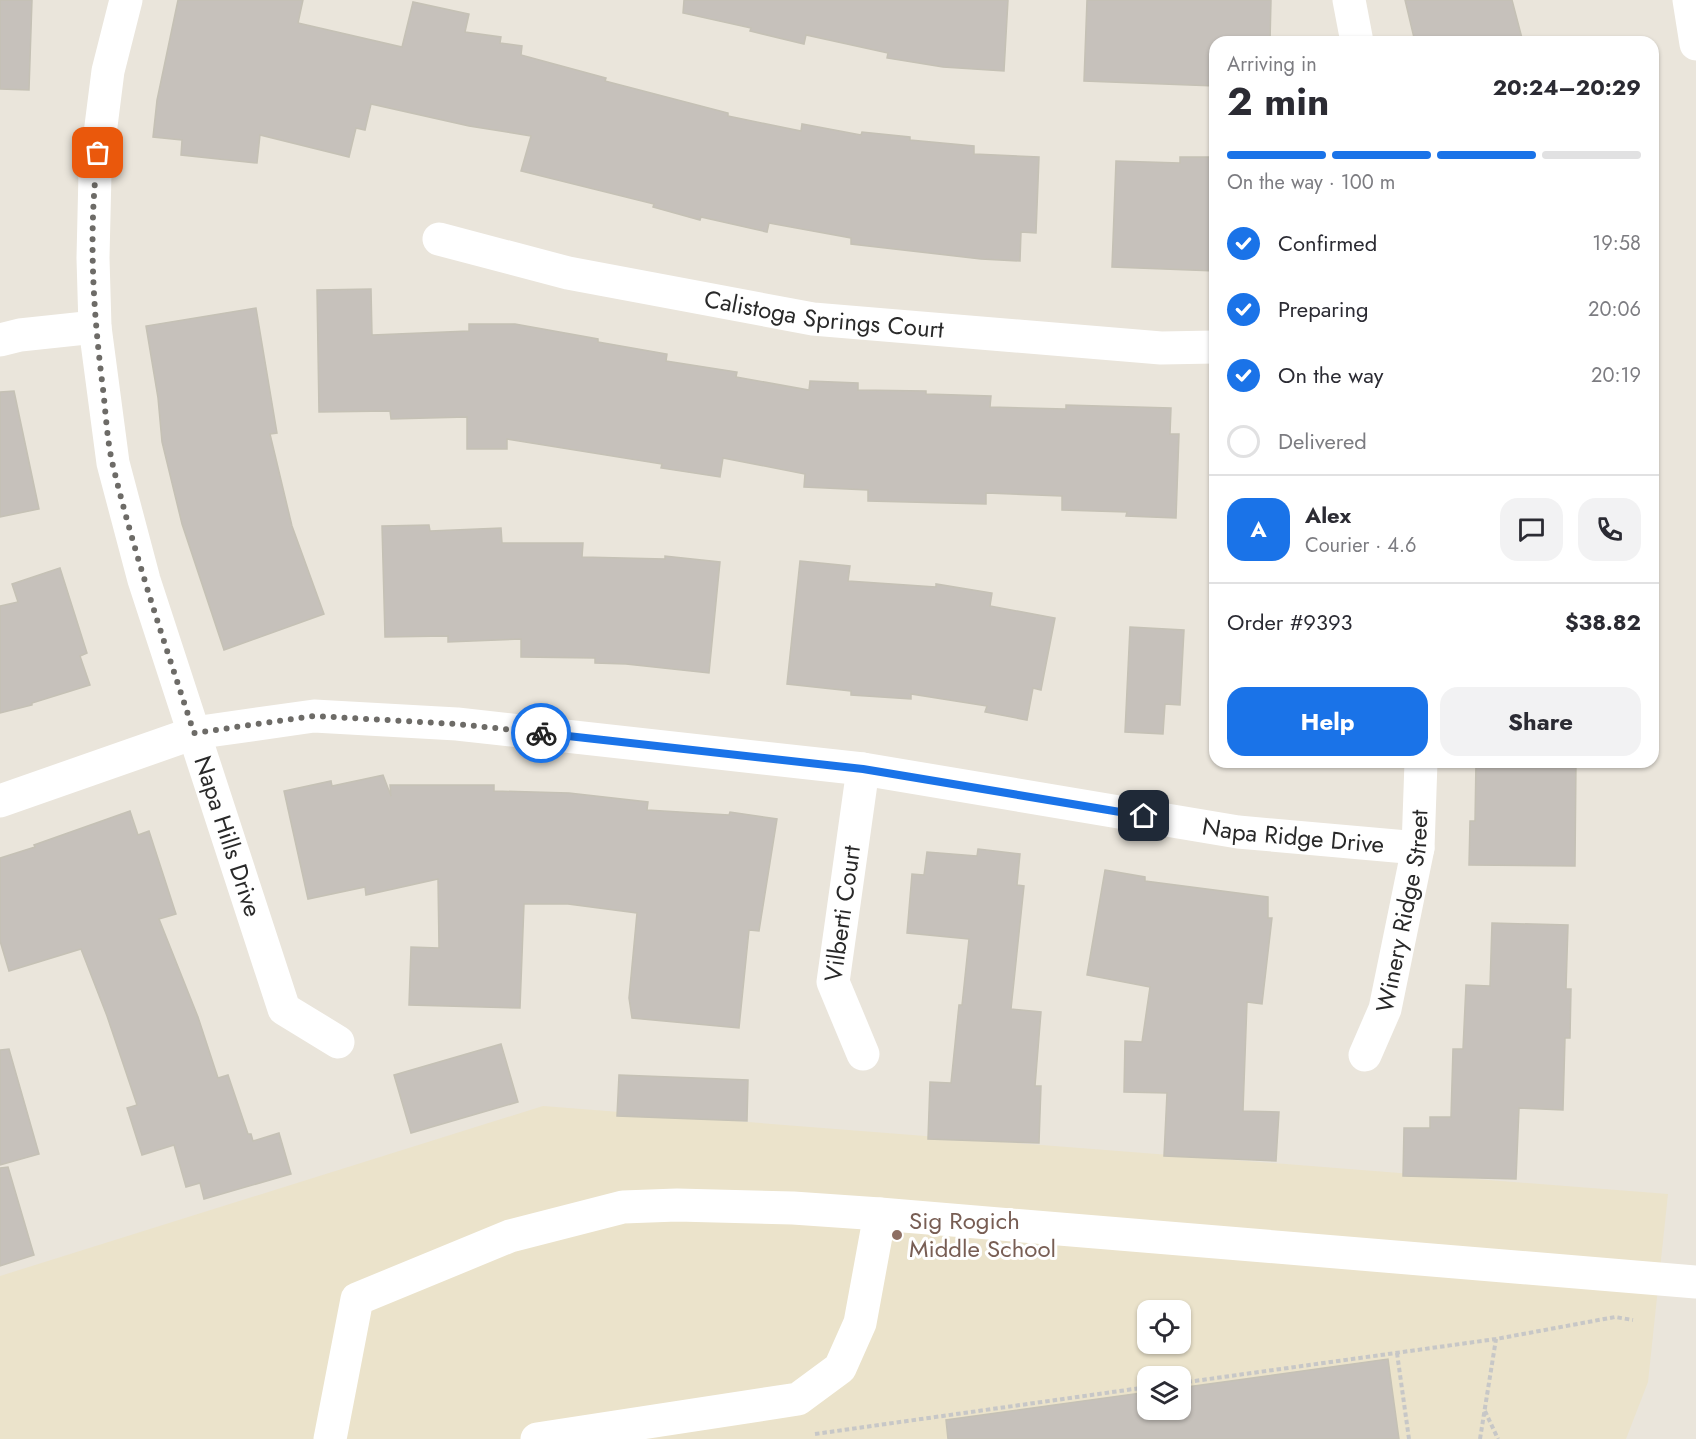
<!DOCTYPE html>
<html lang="en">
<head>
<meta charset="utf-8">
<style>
	body { margin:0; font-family:Jost,sans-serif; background:#f2f2f3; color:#2b2b33; height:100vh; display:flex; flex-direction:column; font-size:22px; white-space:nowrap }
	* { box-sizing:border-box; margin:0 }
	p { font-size:20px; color:#7c7c81 }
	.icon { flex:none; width:33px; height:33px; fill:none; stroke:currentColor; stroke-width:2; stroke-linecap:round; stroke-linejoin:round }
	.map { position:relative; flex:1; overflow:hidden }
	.drawer { position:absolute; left:1209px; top:36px; width:450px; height:732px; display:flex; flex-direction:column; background:#fff; border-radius:18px; box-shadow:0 2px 4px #0004 }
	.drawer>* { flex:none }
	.controls { position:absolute; left:1137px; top:1300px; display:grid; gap:12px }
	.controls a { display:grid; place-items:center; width:54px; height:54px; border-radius:12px; background:#fff; box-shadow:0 2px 4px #0004; font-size:30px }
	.pin { position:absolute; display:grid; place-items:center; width:51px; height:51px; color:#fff; margin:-26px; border-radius:12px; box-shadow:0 3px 9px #0006 }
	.courier { position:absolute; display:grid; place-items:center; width:60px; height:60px; margin:-30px; border:4px solid #1a73e8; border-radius:50%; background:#fff; color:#222; box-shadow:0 2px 8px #0007 }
	.summary em { font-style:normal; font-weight:700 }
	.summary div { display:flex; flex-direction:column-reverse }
	.summary { display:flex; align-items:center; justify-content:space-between; height:102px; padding:0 18px }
	h1 { font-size:39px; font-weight:700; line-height:45px }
	.bar { display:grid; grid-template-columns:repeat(4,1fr); gap:9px 6px; align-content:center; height:72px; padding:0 18px }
	.bar i { height:8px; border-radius:4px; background:#e1e1e2 }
	.bar .on { background:#1a73e8 }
	.bar p { grid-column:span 4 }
	.line { display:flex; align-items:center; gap:15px; padding:0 18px; border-top:2px solid #e1e1e2 }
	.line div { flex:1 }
	.round { display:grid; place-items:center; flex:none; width:63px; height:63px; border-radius:18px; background:#f2f2f3 }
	ol { padding:0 18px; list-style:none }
	li { display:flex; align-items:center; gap:18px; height:66px }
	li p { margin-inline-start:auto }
	li .icon { padding:6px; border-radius:50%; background:#1a73e8; color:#fff; stroke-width:4 }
	li:last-child { color:#7c7c81 }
	li i { width:33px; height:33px; border:3px solid #e1e1e2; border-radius:50% }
	.button { display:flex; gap:12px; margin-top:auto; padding:12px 18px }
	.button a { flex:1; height:69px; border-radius:18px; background:#1a73e8; color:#fff; font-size:24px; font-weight:700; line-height:69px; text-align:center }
	.button a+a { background:#f2f2f3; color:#2b2b33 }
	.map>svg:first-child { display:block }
	.education { fill:#ebe3cb; fill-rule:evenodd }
	.building { fill:#c6c1bb; stroke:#c5c1b5; stroke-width:1.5 }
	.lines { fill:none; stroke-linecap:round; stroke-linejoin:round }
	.path { stroke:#c7c7c7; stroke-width:4; stroke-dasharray:4.5 3; stroke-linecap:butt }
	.minor { stroke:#fff; stroke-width:33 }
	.done { stroke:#6d6b67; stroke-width:6; stroke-dasharray:0 10.8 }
	.route { stroke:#1a73e8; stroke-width:8 }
	.education-dot { fill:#8d6e63; stroke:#fff; stroke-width:2 }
	.labels { text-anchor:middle; stroke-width:6; stroke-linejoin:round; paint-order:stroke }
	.street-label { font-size:24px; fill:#292929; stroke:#fff }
	.education-label { font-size:24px; fill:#785e54; stroke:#fff; text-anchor:start }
</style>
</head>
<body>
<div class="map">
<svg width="1696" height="1439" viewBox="0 0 1696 1439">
	<rect width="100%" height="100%" fill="#eae5db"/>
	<path class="education" d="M543,1106l1125,88 -20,188 -22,57h-1626v-163zM1148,1311h32v33h-32zM1148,1377h32v33h-32z"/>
	<g class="building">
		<path d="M0,0h32l-3,90 -29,-1z"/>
		<path d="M178,0h125l-5,23 104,24 11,-45 56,12 -4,18 36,5 -1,6 22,3 -1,9 85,23 -1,3 123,32v3l73,15 1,-7 59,11 1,-3 48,5v3l64,6v8l65,3 -3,76 -15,-1 -1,29 -39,-2 -130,-15v-6l-82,-15 -2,9 -66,-15 -1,3 -47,-13 1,-3 -133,-33 10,-35 -62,-10 -98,-22 -6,26 -9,-2 -7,29 -89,-22 -3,28 -76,-8 1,-15 -29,-3 4,-37z"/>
		<path d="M684,0h324l-4,71 -61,-4 -56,-9 1,-5 -82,-18 -2,9 -54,-13 1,-3 -68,-15z"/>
		<path d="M1087,0h184l-1,42h-55v44l-131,-5z"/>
		<path d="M1405,0h107l11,42h-108z"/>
		<path d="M1180,157h35v114l-103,-4 4,-106 64,2z"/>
		<path d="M371,289l1,46 97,-4v-7h46l83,15v3l69,12 -1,7 71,11 -1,5 73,13 1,-9 48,2v7l68,1v3l65,2 -1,11 76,2v-4l105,3 -1,26h9l-3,84 -50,-2 1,-4 -65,-2v-14l-76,-3v11l-118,-3v-11l-64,-3 1,-13 -82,-16 -3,19 -59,-9 1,-4 -155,-25v10h-40v-32l-76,2 -1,-8 -71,1 -2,-122z"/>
		<path d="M256,308l21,125 -7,1 22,92 32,88 -100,36 -42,-126 -20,-82 -4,-44 -12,-72z"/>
		<path d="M14,391l25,118 -39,8v-125z"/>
		<path d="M429,525l1,6 71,-3 1,15h81l-1,14 83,2v-3l55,6 -11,111 -83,-9 -31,-1v-5l-74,-1v-18l-73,3v-6l-63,1 -3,-111z"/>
		<path d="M800,561l50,5 -2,15 88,6v-3l56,9 -2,13 65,12 -14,72 -8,-2 -6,32 -42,-8 2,-6 -76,-12v5l-60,-4v-4l-64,-7z"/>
		<path d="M60,568l27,85 -7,3 10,29 -58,18v2l-32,8v-107l18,-4 -6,-18z"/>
		<path d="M1130,627l54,3 -4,75 -15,-1 -2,30 -38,-2z"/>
		<path d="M1476,762h100l-1,104 -106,-1 1,-44h5z"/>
		<path d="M383,775l8,21 -1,-11h104v6l75,2 79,9 -1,8 82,5 1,-3 47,7 -18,112 -10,-1 -10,98 -107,-10 -3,-20 8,-85 -69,-9h-44l-4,104 -111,-3 2,-58 28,1 -1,-69 -72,16 -1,-8 -57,12 -24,-108 47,-10 1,5z"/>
		<path d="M130,811l8,24 11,-4 27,83 -17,5 39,98 20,61 10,-3 20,59h3l2,7 26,-8 12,41 -87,25 -4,-16 -14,4 -12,-42 -32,10 -15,-47 10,-3 -30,-89 -26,-67 -72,22 -9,-30v-83l35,-11 -1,-2z"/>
		<path d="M978,849l42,5 -3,31 7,1 -13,123 30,3 -6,74h6l-2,57 -111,-4 2,-57 21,1 8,-78h3l7,-66 -62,-6 5,-59 12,1 3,-23 50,4z"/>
		<path d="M1105,870l40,7v4l123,16v21h4l-10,86 -15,-2 -4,109 36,1 -3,49 -112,-5 3,-63 -43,-1 1,-51 17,1 8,-55 -63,-12z"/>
		<path d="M1492,923l76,2 -2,64h5l-1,49h-5l-2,72 -44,-2 -3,71 -113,-3 1,-48h26v-11h21l2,-68h10l3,-64 24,1z"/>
		<path d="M501,1044l17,58 -107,31 -17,-58z"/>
		<path d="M9,1049l30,105 -39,11v-115z"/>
		<path d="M619,1075l129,5 -1,41 -130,-5z"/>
		<path d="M8,1167l26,88 -34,11v-98z"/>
		<path d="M1388,1359l11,80h-451l-2,-19 202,-28v18h32v-22z"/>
	</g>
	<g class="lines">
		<g class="path">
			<path d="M1397,1353l12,86"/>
			<path d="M1180,1383l316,-44 119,-22 18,3"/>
			<path d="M1485,1411l13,28"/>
			<path d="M815,1434l333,-47"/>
			<path d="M1480,1439l16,-100"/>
		</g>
		<g class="minor">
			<path id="s1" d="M126,0l-18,71 -13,102 -2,85 2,69 18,136 31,117 140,429 54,33"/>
			<path d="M1349,0l8,42"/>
			<path d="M1689,0l7,44"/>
			<path id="s2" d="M439,239l129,34 245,46 348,29 54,-1"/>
			<path d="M0,340l20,-5 75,-8"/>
			<path id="s3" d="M0,801l194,-68 120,-17 143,8 406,45 375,63 180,16"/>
			<path id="s4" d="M863,1054l-30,-72 30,-213"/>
			<path id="s5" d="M1365,1055l20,-46 33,-161 3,-86"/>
			<path d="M330,1439l27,-140 153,-63 113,-29 54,-2 116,3 87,6 816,68"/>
			<path d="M537,1439l261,-40 42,-31 20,-45 20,-109"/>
		</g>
	</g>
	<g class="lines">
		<path class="done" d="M98,153c-10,78 -5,158 5,236 3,26 4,52 10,77 22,91 52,178 81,267l120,-17 143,8 84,9"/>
		<path class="route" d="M541,733l322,36 281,47"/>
	</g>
	<circle class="education-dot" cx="897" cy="1235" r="6"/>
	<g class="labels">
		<g class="street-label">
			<text dy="8" stroke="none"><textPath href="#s2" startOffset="393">Calistoga Springs Court</textPath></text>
			<text dy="8" stroke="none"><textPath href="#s3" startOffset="1314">Napa Ridge Drive</textPath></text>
			<text dy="8" stroke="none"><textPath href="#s1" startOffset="858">Napa Hills Drive</textPath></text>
			<text dy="8" stroke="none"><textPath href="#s5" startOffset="150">Winery Ridge Street</textPath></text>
			<text dy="8" stroke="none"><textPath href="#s4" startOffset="147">Vilberti Court</textPath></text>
		</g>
		<g class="education-label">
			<text x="909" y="1229">Sig Rogich<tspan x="909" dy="28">Middle School</tspan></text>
		</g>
	</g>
</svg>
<div class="controls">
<a><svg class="icon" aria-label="locate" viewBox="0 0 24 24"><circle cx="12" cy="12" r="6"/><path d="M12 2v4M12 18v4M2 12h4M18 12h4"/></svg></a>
<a><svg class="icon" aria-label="layers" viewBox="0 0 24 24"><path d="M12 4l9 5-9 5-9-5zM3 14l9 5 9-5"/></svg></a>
</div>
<div class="pin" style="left:98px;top:153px;background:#ea580c"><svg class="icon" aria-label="bag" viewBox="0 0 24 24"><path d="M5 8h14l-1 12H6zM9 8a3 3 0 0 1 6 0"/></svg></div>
<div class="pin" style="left:1144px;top:816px;background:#1f2937"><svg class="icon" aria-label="home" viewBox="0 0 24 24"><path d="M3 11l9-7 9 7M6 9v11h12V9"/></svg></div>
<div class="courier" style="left:541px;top:733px"><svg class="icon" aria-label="bike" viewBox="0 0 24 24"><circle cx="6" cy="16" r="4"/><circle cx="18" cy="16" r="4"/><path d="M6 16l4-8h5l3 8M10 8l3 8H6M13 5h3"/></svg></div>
<section class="drawer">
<div class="summary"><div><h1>2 min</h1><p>Arriving in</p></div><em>20:24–20:29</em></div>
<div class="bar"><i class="on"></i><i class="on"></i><i class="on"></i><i></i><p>On the way · 100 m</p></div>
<ol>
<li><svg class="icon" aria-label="check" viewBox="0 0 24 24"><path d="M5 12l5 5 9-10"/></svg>Confirmed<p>19:58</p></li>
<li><svg class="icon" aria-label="check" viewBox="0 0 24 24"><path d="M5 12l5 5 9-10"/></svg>Preparing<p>20:06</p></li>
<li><svg class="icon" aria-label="check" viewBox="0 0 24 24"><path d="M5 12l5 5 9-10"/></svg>On the way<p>20:19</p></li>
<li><i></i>Delivered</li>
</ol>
<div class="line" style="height:108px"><b class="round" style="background:#1a73e8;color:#fff">A</b><div><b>Alex</b><p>Courier · 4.6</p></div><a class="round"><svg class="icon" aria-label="chat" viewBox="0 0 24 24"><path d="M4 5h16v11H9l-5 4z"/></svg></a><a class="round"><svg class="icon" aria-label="phone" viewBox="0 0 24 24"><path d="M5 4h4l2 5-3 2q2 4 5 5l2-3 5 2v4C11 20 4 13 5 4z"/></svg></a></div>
<div class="line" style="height:78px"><div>Order #9393</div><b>$38.82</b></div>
<div class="button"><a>Help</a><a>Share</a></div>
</section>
</div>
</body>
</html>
